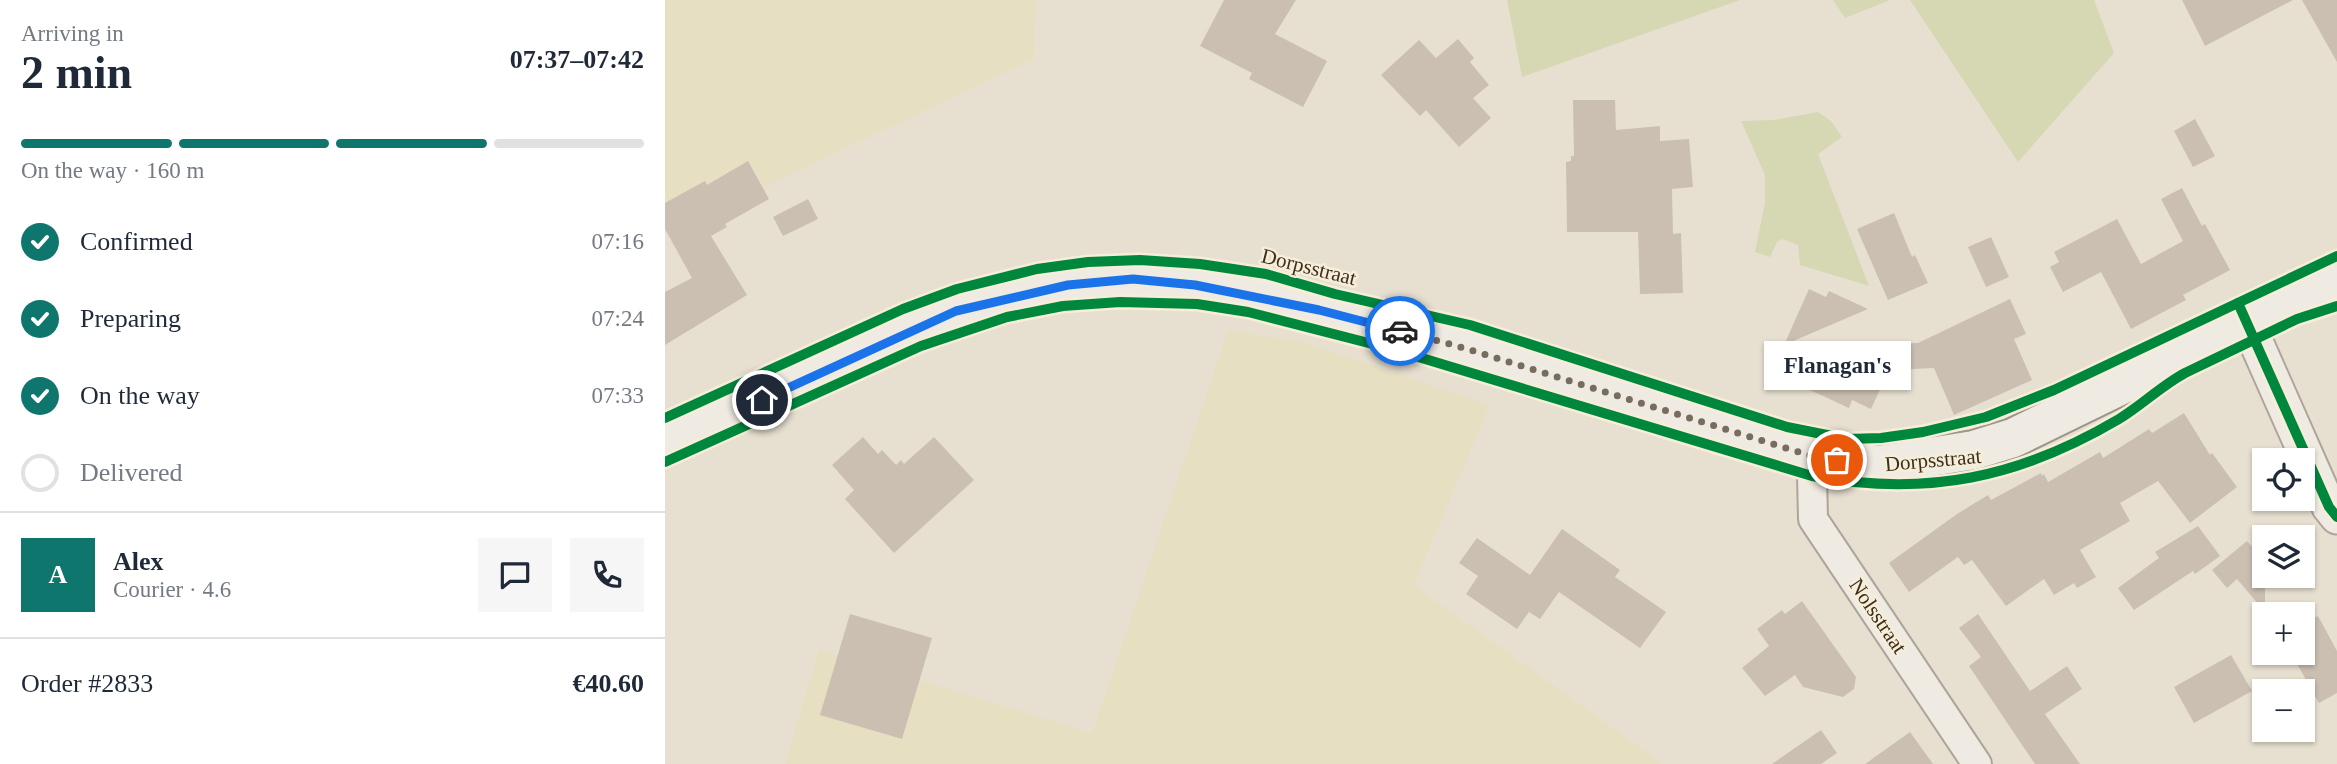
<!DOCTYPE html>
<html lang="en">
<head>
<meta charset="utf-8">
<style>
	body { margin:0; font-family:"Times New Roman",serif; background:#f6f6f7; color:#1f2937; height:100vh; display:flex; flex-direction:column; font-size:26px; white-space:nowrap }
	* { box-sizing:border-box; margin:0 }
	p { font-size:23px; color:#747a83 }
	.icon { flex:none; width:38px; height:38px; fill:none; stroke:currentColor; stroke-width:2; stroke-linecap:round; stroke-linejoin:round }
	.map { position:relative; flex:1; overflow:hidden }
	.side { display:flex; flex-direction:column; background:#fff; width:665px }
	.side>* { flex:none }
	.fabs { position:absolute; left:1587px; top:448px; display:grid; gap:14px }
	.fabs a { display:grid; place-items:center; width:63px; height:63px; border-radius:0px; background:#fff; box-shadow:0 2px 5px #0004; font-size:35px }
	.pin { position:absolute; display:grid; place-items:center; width:60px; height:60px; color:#fff; margin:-30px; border:4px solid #fff; border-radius:50%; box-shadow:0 2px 7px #0007 }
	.courier { position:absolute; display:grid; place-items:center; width:70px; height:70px; margin:-35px; border:5px solid #1a73e8; border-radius:50%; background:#fff; color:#222; box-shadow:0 2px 9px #0007 }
	.bubble { position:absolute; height:49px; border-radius:0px; background:#fff; box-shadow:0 2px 5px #0004; font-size:23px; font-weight:800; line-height:49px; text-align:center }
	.summary em { font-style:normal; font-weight:800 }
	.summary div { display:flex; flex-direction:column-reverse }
	.summary { display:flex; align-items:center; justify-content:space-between; height:119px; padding:0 21px }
	h1 { font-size:46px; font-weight:800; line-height:52px }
	.bar { display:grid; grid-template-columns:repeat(4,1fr); gap:10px 7px; align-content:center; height:84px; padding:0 21px }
	.bar i { height:9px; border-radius:5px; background:#e0e1e3 }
	.bar .current { background:#0f766e }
	.bar p { grid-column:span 4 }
	.line { display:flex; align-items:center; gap:18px; padding:0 21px; border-top:2px solid #e0e1e3 }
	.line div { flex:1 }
	.round { display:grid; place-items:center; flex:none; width:74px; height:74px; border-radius:0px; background:#f6f6f7 }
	ol { padding:0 21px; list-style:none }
	li { display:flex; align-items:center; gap:21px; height:77px }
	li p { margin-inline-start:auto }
	li .icon { padding:7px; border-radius:50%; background:#0f766e; color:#fff; stroke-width:4 }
	li:last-child { color:#747a83 }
	li i { width:38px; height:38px; border:4px solid #e0e1e3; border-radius:50% }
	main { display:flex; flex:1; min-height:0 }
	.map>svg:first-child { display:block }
	.farmland { fill:#e6dfc2 }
	.green { fill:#d6d7b3 }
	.building { fill:#cbbfb2 }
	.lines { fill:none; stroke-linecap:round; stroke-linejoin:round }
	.minor-casing { stroke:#ada599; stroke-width:32 }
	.tertiary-casing { stroke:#ada599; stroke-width:37 }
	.secondary-casing { stroke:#9c958a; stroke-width:42 }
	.minor { stroke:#efebe3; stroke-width:28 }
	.tertiary { stroke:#efebe3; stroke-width:33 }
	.secondary { stroke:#efebe3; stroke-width:38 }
	.cycleway-casing { stroke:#f7eed8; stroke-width:15 }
	.cycleway { stroke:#00873e; stroke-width:10 }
	.done { stroke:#786c5e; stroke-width:7; stroke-dasharray:0 12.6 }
	.route { stroke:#1a73e8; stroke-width:9 }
	.labels { text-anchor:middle; stroke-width:5; stroke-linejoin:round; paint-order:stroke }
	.street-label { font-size:21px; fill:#3d2e20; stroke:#f7eed8 }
</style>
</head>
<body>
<main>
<section class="side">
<div class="summary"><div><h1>2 min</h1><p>Arriving in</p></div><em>07:37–07:42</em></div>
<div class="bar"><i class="current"></i><i class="current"></i><i class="current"></i><i></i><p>On the way · 160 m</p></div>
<ol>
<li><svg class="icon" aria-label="check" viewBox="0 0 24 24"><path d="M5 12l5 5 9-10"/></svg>Confirmed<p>07:16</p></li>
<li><svg class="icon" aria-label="check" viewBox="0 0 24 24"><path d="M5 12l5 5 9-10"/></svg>Preparing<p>07:24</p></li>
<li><svg class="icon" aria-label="check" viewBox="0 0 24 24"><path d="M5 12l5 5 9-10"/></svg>On the way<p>07:33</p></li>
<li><i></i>Delivered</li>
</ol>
<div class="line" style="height:126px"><b class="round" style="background:#0f766e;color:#fff">A</b><div><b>Alex</b><p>Courier · 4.6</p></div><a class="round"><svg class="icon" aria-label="chat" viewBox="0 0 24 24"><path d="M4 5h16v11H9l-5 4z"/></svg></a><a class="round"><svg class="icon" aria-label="phone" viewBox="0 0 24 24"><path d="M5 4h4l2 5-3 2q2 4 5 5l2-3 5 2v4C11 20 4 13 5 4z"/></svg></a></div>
<div class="line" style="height:91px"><div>Order #2833</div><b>€40.60</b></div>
</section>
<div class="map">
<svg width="1672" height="764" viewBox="0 0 1672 764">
	<rect width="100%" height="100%" fill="#e7e0d1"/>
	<g class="farmland">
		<path d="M0,0h371l-2,59 -369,175z"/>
		<path d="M563,330l76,12 186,63 -76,180 249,179h-878l34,-115 273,84z"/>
	</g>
	<g class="green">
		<path d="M842,0h233l-218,77z"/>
		<path d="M1168,0h57l-45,18z"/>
		<path d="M1245,0h184l20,53 -96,109z"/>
		<path d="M1153,112l13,9 11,16 -24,17 51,132 -69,-21 -2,-20 -15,-6 -6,3 -7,15 -15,-5 10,-49v-28l-24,-54 33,-1z"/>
	</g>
	<g class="building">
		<path d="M559,0h72l-21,34 52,27 -24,46 -54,-28 3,-6 -52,-27z"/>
		<path d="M1517,0h111l-88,46z"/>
		<path d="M1637,0h35v62z"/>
		<path d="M793,39l16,19 -4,4 19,23 -16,13 18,20 -32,29 -33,-37 -6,6 -39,-41 38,-35 17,18z"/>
		<path d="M908,100h42l1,30 44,-4v15l29,-2 4,48 -21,2 1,45 8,-1 2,60 -43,1 -2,-62h-71l-1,-70 5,-1v-5h3z"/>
		<path d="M1530,119l20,37 -22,11 -19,-36z"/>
		<path d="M83,161l21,38 -44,25 2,3 -16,9 36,59 -82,50v-53l27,-14 -27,-49v-26l40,-22 2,4z"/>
		<path d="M1517,188l20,38 3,-2 25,46 -47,25 3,5 -55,29 -30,-57 -38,20 -13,-25 9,-5 -5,-10 63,-33 24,45 42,-23 -22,-42z"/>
		<path d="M143,199l10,20 -35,17 -10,-19z"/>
		<path d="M1229,213l18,44 3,-2 13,28 -40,17 -31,-71z"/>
		<path d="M1326,237l18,40 -23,10 -18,-40z"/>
		<path d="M1144,289l17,8 3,-6 39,18 -84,36z"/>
		<path d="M1345,299l16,35 -12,5 18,41 -78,35 -20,-47 -45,2 -18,39 -19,-9 -3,8 -28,-13 -32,-14 3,-7 -17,-8 9,-20 134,-3z"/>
		<path d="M1519,413l26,42 2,-2 25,34 -47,36 -32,-42 -38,22 10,18 -50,29 16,27 -19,11 -3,-5 -20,12 -10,-16 -38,27 -34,-46 -8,5 -6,-8 -49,35 -20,-29 68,-49 31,-19 3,5 50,-27 1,3 2,-2 4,8 52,-30 3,6 46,-29 3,4z"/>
		<path d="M198,437l15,17 4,-4 14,15 5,-5 3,4 30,-27 40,43 -80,73 -49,-54 9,-9 -22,-25z"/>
		<path d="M1533,526l22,30 -25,18 -2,-3 -59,39 -16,-22 41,-30 -4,-6z"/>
		<path d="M897,529l58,41 -5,7 51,35 -26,36 -81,-56 -19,27 -11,-7 -12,17 -51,-35 12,-18 -19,-13 18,-25 53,37z"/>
		<path d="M1582,541l18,21v50l-28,-33 -10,9 -15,-18z"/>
		<path d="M1137,601l54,76 -2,12 -11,8 -40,-10 -8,-12 -30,21 -23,-28 27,-22 -12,-17 25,-19 3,4z"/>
		<path d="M185,614l82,24 -30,101 -82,-24z"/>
		<path d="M1313,614l52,77 37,-25 7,11 8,12 -37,25 35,50h-45l-19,-28 -47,-70 12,-9 -22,-29z"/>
		<path d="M1653,616l19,35v42l-18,10 -28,-50h12v-29z"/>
		<path d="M1566,655l21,36 -58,32 -20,-36z"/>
		<path d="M1156,730l16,23 -16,11h-49z"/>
		<path d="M1245,732l23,32h-68z"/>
	</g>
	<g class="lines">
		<g class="minor-casing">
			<path id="minor" d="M1150,457l-3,19 1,43 164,245"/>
		</g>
		<g class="tertiary-casing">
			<path id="tertiary" d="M1583,324l81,183 8,10"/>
		</g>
		<g class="secondary-casing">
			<path id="secondary" d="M0,444l291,-133 112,-26 65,-6 62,6 124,25 135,35 361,112 65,8 94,-15 39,-12 324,-158"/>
		</g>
		<use href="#minor" class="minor"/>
		<use href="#tertiary" class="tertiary"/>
		<use href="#secondary" class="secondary"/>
		<g class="cycleway-casing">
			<g id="cycleway">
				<path d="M1573,303l91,204 8,10"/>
				<path d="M0,418l238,-109 54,-20 80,-20 51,-7 52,-2 60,4 66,10 69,20 135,31 317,102 60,12 34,-1 42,-6 63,-15 68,-27 283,-134"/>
				<path d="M0,462l256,-116 86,-29 56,-11 57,-4 77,2 51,8 144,37 420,127c115,21 207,2 307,-57 23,-14 42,-33 66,-46l112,-54 40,-13"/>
			</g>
		</g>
		<use href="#cycleway" class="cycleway"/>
	</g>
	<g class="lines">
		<path class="done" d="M735,331l54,14 361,112 22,3"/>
		<path class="route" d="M97,400l194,-89 112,-26 65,-6 62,6 124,25 81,21"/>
	</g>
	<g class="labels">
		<g class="street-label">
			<text transform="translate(644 267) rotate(14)" y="7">Dorpsstraat</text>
			<text transform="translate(1268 460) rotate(-5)" y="7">Dorpsstraat</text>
			<text transform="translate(1213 616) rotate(56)" y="7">Nolsstraat</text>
		</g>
	</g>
</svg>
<div class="fabs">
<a><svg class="icon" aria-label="locate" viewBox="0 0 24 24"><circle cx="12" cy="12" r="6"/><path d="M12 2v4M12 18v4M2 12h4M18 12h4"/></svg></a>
<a><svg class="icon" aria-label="layers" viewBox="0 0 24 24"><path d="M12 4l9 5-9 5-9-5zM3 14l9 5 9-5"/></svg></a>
<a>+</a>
<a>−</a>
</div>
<div class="pin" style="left:1172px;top:460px;background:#ea580c"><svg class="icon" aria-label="bag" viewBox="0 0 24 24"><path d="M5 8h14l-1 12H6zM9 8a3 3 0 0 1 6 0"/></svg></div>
<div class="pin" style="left:97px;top:400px;background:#1f2937"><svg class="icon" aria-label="home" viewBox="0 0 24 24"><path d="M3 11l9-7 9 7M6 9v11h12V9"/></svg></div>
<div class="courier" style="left:735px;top:331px"><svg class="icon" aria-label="car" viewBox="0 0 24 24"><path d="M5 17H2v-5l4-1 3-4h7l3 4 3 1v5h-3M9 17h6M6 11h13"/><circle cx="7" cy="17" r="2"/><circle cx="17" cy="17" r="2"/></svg></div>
<div class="bubble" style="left:1099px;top:341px;width:147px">Flanagan's</div>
</div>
</main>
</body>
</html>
